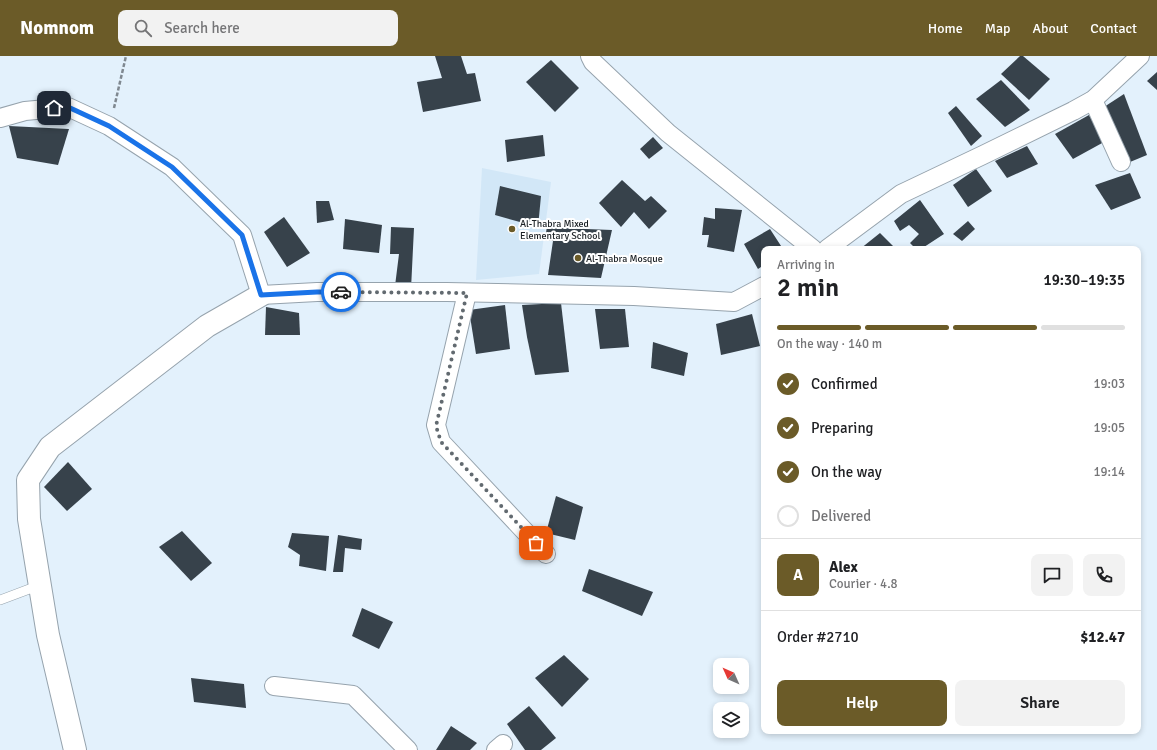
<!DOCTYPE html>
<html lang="en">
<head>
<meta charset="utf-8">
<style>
	body { margin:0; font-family:Signika,sans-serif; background:#f2f2f2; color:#202124; height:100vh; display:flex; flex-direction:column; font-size:15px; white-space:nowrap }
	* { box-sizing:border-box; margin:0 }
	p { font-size:13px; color:#757577 }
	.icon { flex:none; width:22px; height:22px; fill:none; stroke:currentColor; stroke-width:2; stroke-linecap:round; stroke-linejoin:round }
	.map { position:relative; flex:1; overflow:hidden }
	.side { position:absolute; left:761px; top:190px; width:380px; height:488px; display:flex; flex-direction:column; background:#fff; border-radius:8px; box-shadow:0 2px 6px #0003 }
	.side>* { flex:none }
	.needle { width:26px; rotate:315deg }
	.fabs { position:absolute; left:713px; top:602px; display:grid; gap:8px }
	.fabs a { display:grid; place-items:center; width:36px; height:36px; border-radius:8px; background:#fff; box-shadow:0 2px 6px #0003; font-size:20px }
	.pin { position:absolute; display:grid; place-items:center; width:34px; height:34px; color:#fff; margin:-17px; border-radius:8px; box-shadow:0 2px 6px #0006 }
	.courier { position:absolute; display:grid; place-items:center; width:40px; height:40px; margin:-20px; border:3px solid #1a73e8; border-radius:50%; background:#fff; color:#222; box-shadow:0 1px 5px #0007 }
	.summary em { font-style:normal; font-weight:600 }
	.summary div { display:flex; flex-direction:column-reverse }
	.summary { display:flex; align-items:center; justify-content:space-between; height:68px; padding:0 16px }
	h1 { font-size:26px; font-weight:600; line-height:30px }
	.bar { display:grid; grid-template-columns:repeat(4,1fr); gap:6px 4px; align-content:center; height:48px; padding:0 16px }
	.bar i { height:5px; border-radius:3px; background:#e0e0e0 }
	.bar .current { background:#6b5b28 }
	.bar p { grid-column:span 4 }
	.line { display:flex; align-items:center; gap:10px; padding:0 16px; border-top:1px solid #e0e0e0 }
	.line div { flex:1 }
	.round { display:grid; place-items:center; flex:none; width:42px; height:42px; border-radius:8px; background:#f2f2f2 }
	ol { padding:0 16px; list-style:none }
	li { display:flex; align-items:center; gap:12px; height:44px }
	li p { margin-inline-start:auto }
	li .icon { padding:4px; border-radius:50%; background:#6b5b28; color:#fff; stroke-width:4 }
	li:last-child { color:#757577 }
	li i { width:22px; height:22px; border:2px solid #e0e0e0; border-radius:50% }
	.cta { display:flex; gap:8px; margin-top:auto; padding:8px 16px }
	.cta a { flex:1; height:46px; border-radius:8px; background:#6b5b28; color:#fff; font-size:16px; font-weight:600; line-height:46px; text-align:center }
	.cta a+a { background:#f2f2f2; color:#202124 }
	header { display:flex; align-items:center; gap:24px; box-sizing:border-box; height:56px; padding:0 20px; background:#6b5b28; color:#fff }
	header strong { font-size:19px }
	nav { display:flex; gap:22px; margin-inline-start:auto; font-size:14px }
	.search { width:280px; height:36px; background:#f2f2f2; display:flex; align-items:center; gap:10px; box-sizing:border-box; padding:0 14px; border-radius:8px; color:#757577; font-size:15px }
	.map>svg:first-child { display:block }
	.built { fill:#d2e7f7 }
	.building { fill:#37424b }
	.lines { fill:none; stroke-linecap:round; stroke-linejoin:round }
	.service-casing { stroke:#96a3ad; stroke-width:10 }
	.minor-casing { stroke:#96a3ad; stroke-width:20 }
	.tertiary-casing { stroke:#96a3ad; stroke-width:24 }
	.path { stroke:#7f8890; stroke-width:2.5; stroke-dasharray:4 2; stroke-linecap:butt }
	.service { stroke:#fff; stroke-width:9 }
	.minor { stroke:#fff; stroke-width:18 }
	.tertiary { stroke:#fff; stroke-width:22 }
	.done { stroke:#626a70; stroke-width:4; stroke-dasharray:0 7.2 }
	.route { stroke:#1a73e8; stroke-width:5 }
	.poi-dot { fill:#6b5b28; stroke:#fff; stroke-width:1.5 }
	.labels { text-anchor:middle; stroke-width:4; stroke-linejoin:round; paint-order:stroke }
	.poi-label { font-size:10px; fill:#1c2125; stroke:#fff; text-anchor:start }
</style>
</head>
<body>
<header>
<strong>Nomnom</strong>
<div class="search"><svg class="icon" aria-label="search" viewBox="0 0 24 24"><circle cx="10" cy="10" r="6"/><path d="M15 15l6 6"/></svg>Search here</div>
<nav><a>Home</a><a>Map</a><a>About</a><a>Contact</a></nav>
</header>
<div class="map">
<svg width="1157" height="694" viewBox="0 0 1157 694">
	<rect width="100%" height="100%" fill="#e3f1fc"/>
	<path class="built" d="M482,112l69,14 -12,92 -63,6z"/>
	<g class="building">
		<path d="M435,0h26l6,18 8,-1 6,28 -58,11 -6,-30 25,-4z"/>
		<path d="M1020,0h3l27,23 -21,21 -28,-26z"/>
		<path d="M551,4l28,28 -24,24 -29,-30z"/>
		<path d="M1157,16v18l-10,-9z"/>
		<path d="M1001,24l29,30 -25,17 -29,-28z"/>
		<path d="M1124,38l23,61 -17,7 -26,-55z"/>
		<path d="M956,50l26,30 -11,10 -23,-33z"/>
		<path d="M1089,59l15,27 -31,17 -18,-25z"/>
		<path d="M9,70l60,3 -11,36 -41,-7z"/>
		<path d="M543,79l2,21 -38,6 -2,-22z"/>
		<path d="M653,81l10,11 -14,11 -9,-10z"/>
		<path d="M1027,90l11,18 -31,14 -12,-17z"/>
		<path d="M976,113l16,22 -24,16 -15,-22z"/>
		<path d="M1130,117l11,25 -30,12 -16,-25z"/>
		<path d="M622,124l23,21 6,-5 16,15 -18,18 -15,-17 -13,15 -22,-24z"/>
		<path d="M500,130l41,10 -3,31 -43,-12z"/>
		<path d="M920,144l24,34 -23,15h-5l-6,-6 9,-9 -10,-9 -9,6 -6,-10z"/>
		<path d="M316,145h13l5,19 -17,3z"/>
		<path d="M715,152l27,2 -8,42 -27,-5 2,-12h-7l2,-18 11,2z"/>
		<path d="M284,161l26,36 -23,14 -23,-35z"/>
		<path d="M345,163l37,6 -3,28 -36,-4z"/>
		<path d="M548,163l12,9 52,2 -11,48 -53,-3 5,-34 -8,-1z"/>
		<path d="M968,165l7,8 -13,12 -9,-7z"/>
		<path d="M391,171l23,1 -3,61 -16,-3 4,-32h-9z"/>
		<path d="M770,173l13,20h-19v16l-6,4 -14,-25z"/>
		<path d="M880,177l16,16h-36z"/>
		<path d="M561,247l8,69 -34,3 -8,-38 -5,-32z"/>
		<path d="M505,249l5,44 -34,5 -7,-44z"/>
		<path d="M266,251l33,6 1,22h-35z"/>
		<path d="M595,253h30l4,38 -29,2z"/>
		<path d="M752,258l8,32 -39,9 -5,-31z"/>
		<path d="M653,286l35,11 -4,23 -33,-8z"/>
		<path d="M68,406l24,27 -25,22 -23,-24z"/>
		<path d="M556,440l27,11 -8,33 -29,-7z"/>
		<path d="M182,475l30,32 -21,18 -32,-34z"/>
		<path d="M292,477l37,3 -3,35 -27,-5 1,-11 -12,-8z"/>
		<path d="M338,479l24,4 -1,11 -16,-2 -2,24h-10z"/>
		<path d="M589,513l64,23 -11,24 -60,-25z"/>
		<path d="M362,552l31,14 -14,27 -27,-13z"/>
		<path d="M564,599l25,24 -27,28 -27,-29z"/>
		<path d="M191,622l53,6 2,24 -52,-6z"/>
		<path d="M529,650l27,32 -15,12h-16l-18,-26z"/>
		<path d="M451,670l26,17 -7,7h-34z"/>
	</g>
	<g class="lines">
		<g class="service-casing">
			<path id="service" d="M0,544l40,-15"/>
		</g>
		<g class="minor-casing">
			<g id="minor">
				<path d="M590,0l3,6 75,71 145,116"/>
				<path d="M1093,44l28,62"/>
				<path d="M0,62l25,-7 43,-4 41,19 63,41 70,68 19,60 56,-3h130l187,4 100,6 30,-16"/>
				<path d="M827,193l74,-55 82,-39 90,-44 20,-11 47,-44"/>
				<path d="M467,237l-31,132 5,17 105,112"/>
				<path d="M274,630l79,9 55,55"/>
				<path d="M496,694l7,-6"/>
			</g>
		</g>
		<g class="tertiary-casing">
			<path id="tertiary" d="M75,694l-27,-115 -19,-116 -1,-39 22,-33 157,-121 54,-31"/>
		</g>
		<path class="path" d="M114,52l12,-52"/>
		<use href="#service" class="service"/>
		<use href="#minor" class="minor"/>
		<use href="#tertiary" class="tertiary"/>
	</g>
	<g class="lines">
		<path class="done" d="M341,236l126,1 -31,133 5,16 95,101"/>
		<path class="route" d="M54,52l14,-1 41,19 63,41 70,68 19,60 56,-3h24"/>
	</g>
	<g class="poi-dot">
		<circle cx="512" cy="173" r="4"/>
		<circle cx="578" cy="202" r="4"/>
	</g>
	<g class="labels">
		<g class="poi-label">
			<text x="520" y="171">Al-Thabra Mixed<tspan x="520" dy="12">Elementary School</tspan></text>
			<text x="586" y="206">Al-Thabra Mosque</text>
		</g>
	</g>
</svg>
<div class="fabs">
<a><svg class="needle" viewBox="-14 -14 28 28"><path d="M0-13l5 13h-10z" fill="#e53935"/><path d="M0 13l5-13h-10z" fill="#757577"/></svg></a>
<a><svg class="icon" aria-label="layers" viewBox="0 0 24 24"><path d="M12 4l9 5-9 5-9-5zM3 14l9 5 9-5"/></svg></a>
</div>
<div class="pin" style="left:536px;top:487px;background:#ea580c"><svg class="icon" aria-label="bag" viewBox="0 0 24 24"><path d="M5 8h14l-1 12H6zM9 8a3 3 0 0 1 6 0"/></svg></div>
<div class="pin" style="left:54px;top:52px;background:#1f2937"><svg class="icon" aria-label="home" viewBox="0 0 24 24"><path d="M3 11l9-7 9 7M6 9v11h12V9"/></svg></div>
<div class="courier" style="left:341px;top:236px"><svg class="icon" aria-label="car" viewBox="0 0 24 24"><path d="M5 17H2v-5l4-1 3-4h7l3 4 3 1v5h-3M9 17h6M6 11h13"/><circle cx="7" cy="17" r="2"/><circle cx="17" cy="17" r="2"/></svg></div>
<section class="side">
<div class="summary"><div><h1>2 min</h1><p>Arriving in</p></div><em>19:30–19:35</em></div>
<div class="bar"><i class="current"></i><i class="current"></i><i class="current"></i><i></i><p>On the way · 140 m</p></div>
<ol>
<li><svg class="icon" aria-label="check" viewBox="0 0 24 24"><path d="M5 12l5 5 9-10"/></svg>Confirmed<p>19:03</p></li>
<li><svg class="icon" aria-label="check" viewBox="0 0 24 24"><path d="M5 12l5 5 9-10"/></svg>Preparing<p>19:05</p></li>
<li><svg class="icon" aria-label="check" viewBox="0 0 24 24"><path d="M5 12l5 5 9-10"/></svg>On the way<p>19:14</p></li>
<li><i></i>Delivered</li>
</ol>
<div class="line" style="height:72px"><b class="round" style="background:#6b5b28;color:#fff">A</b><div><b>Alex</b><p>Courier · 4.8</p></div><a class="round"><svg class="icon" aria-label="chat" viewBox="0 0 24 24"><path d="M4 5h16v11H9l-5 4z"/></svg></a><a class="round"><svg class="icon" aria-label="phone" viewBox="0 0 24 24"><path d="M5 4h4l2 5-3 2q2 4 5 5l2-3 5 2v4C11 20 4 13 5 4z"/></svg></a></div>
<div class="line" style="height:52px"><div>Order #2710</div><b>$12.47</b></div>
<div class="cta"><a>Help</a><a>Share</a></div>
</section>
</div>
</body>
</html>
